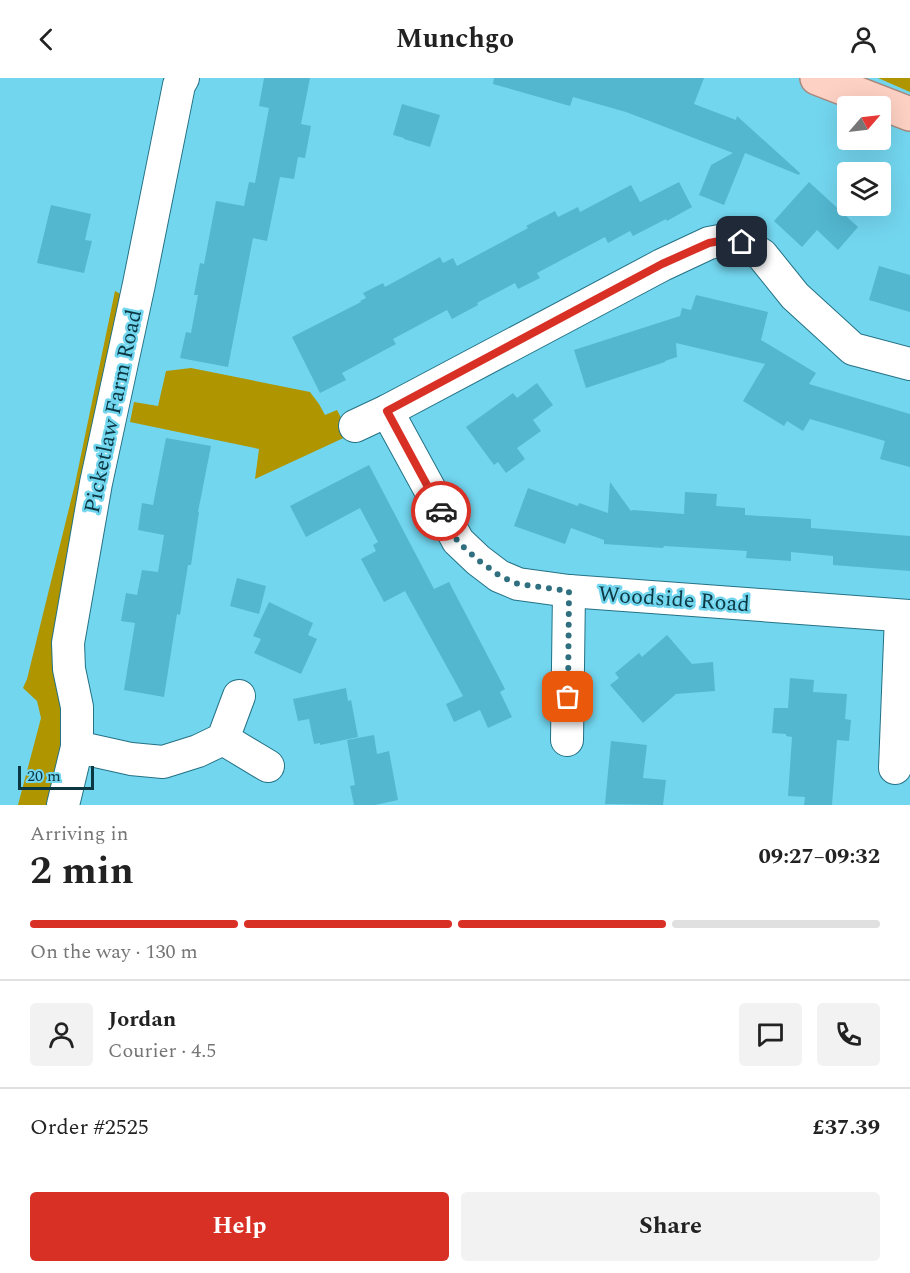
<!DOCTYPE html>
<html lang="en">
<head>
<meta charset="utf-8">
<style>
	body { margin:0; font-family:Spectral,serif; background:#f2f2f2; color:#222; height:100vh; display:flex; flex-direction:column; font-size:22px; white-space:nowrap }
	* { box-sizing:border-box; margin:0 }
	p { font-size:20px; color:#767676 }
	.icon { flex:none; width:33px; height:33px; fill:none; stroke:currentColor; stroke-width:2; stroke-linecap:round; stroke-linejoin:round }
	.map { position:relative; height:727px; overflow:hidden }
	.side { display:flex; flex-direction:column; background:#fff; flex:1 }
	.side>* { flex:none }
	.needle { width:39px; rotate:62deg }
	.fabs { position:absolute; left:837px; top:18px; display:grid; gap:12px }
	.fabs a { display:grid; place-items:center; width:54px; height:54px; border-radius:6px; background:#fff; box-shadow:0 6px 24px #0002; font-size:30px }
	.scale { position:absolute; left:18px; bottom:15px; width:76px; box-sizing:border-box; padding-left:6px; border:3px solid #0b3742; border-top:0; font-size:16px; line-height:21px; white-space:nowrap; color:#0b3742; -webkit-text-stroke:4px #73d6ef; paint-order:stroke }
	.pin { position:absolute; display:grid; place-items:center; width:51px; height:51px; color:#fff; margin:-26px; border-radius:12px; box-shadow:0 3px 9px #0006 }
	.courier { position:absolute; display:grid; place-items:center; width:60px; height:60px; margin:-30px; border:4px solid #d93025; border-radius:50%; background:#fff; color:#222; box-shadow:0 2px 8px #0007 }
	.head em { font-style:normal; font-weight:700 }
	.head div { display:flex; flex-direction:column-reverse }
	.head { display:flex; align-items:center; justify-content:space-between; height:102px; padding:0 30px }
	h1 { font-size:39px; font-weight:700; line-height:45px }
	.bar { display:grid; grid-template-columns:repeat(4,1fr); gap:9px 6px; align-content:center; height:72px; padding:0 30px }
	.bar i { height:8px; border-radius:4px; background:#e0e0e0 }
	.bar .selected { background:#d93025 }
	.bar p { grid-column:span 4 }
	.line { display:flex; align-items:center; gap:15px; padding:0 30px; border-top:2px solid #e0e0e0 }
	.line div { flex:1 }
	.round { display:grid; place-items:center; flex:none; width:63px; height:63px; border-radius:6px; background:#f2f2f2 }
	.cta { display:flex; gap:12px; margin-top:auto; padding:12px 30px }
	.cta a { flex:1; height:69px; border-radius:6px; background:#d93025; color:#fff; font-size:24px; font-weight:700; line-height:69px; text-align:center }
	.cta a+a { background:#f2f2f2; color:#222 }
	header { display:flex; justify-content:space-between; align-items:center; height:78px; padding:0 30px; background:#fff; font-size:27px; font-weight:700 }
	.map>svg:first-child { display:block }
	.green { fill:#af9500 }
	.building { fill:#53b7d0 }
	.lines { fill:none; stroke-linecap:round; stroke-linejoin:round }
	.minor-casing { stroke:#247285; stroke-width:34 }
	.major-casing { stroke:#a8877c; stroke-width:36 }
	.minor { stroke:#fff; stroke-width:32 }
	.major { stroke:#fdd1c4; stroke-width:33 }
	.done { stroke:#2f6f7f; stroke-width:6; stroke-dasharray:0 10.8 }
	.route { stroke:#d93025; stroke-width:8 }
	.labels { text-anchor:middle; stroke-width:5; stroke-linejoin:round; paint-order:stroke }
	.street-label { font-size:22px; fill:#0b3742; stroke:#73d6ef }
</style>
</head>
<body>
<header><svg class="icon" aria-label="back" viewBox="0 0 24 24"><path d="M15 5l-7 7 7 7"/></svg>Munchgo<svg class="icon" aria-label="person" viewBox="0 0 24 24"><circle cx="12" cy="8" r="4"/><path d="M4 21q1-7 8-7t8 7"/></svg></header>
<div class="map">
<svg width="910" height="727" viewBox="0 0 910 727">
	<rect width="100%" height="100%" fill="#73d6ef"/>
	<g class="green">
		<path d="M878,0h32v14z"/>
		<path d="M115,213l7,4 -59,457 -14,53h-31l23,-87 -4,-17 -14,-13 4,-9 48,-195z"/>
		<path d="M191,290l119,24 9,12 6,11 12,-5 13,25 -95,44 4,-30 -129,-27 4,-20 24,4 8,-35z"/>
	</g>
	<g class="building">
		<path d="M264,0h46l-9,46 10,2 -6,32 -7,-1 -4,22 -14,-2 -13,64 -14,-3 -25,129 -48,-9 6,-26 5,1 7,-38h-4l6,-32 4,1 12,-63 28,5 5,-24 6,1 14,-75 -10,-2z"/>
		<path d="M494,0h210l-10,26 42,16 1,-4 63,57 -1,2 -54,-22 -21,52 -25,-10 12,-30 22,-12 -107,-41 -53,-15 -3,9 -77,-22z"/>
		<path d="M402,26l38,11 -10,32 -26,-8v-1l-11,-3z"/>
		<path d="M679,104l13,25 -25,14 -1,-2 -33,17 -3,-5 -22,12 -3,-6 -68,36 3,5 -22,11 -3,-6 -38,20 1,2 -26,14 -5,-9 -54,29 3,5 -54,29 4,7 -26,13 -28,-56 69,-35 -1,-1 6,-3 -3,-5 20,-10 2,4 55,-30 3,6 10,-5 4,8 71,-38 -2,-2 29,-15 3,6 20,-10 2,5 51,-27 9,17z"/>
		<path d="M809,104l49,45 -20,23 -21,-20 -15,17 -28,-26z"/>
		<path d="M51,127l40,9 -6,26 7,1 -8,32 -47,-10z"/>
		<path d="M879,188l31,9v37l-41,-12z"/>
		<path d="M696,217l72,17 -7,28 55,33 -7,11 101,30v53l-30,-8 5,-18 -75,-22 -7,12 -16,-10 -3,5 -41,-25 22,-37 -89,-21 1,14 -12,4v1l-79,26 -12,-38 106,-34 2,-8 9,2z"/>
		<path d="M537,305l16,22 -20,15 8,11 -24,17 8,11 -19,14 -8,-11 -4,3 -28,-38 47,-34 4,5z"/>
		<path d="M166,360l45,8 -13,66h1l-8,53h-3l-8,50 -3,-1 -13,83 -40,-7 11,-67 -14,-2 5,-28 11,2 5,-25 16,2 6,-37 -26,-5 4,-27 11,2z"/>
		<path d="M369,387l65,124 15,-7 56,107 -5,3 12,25 -24,11 -8,-18 -26,12 -8,-18 17,-8 -58,-105 -21,11 -23,-43 15,-8 -3,-6 5,-3 -18,-34 -54,29 -16,-31z"/>
		<path d="M610,404l21,29 2,-1 51,4 1,-22 32,2 -1,12 29,2v7l66,4v9l99,8v35l-77,-6v-9l-42,-4v9l-45,-3 1,-7 -83,-5 -1,2 -59,-4v-4l-33,-12 -6,16 -51,-18 14,-38 50,18 1,-3 29,10z"/>
		<path d="M237,500l29,8 -7,28 -29,-8z"/>
		<path d="M269,524l44,21 -5,12 9,4 -16,35 -47,-21 7,-14 -8,-3z"/>
		<path d="M667,557l25,29 21,-2 2,29 -39,3 -33,29 -33,-38 9,-7 -4,-5 24,-20 3,4z"/>
		<path d="M790,600l24,2 -1,12 34,2 -2,25 6,1 -2,21 -12,-1 -5,65h-28l1,-8 -17,-1 4,-59 -6,-1v-2l-14,-1 2,-25h14z"/>
		<path d="M346,610l2,13 3,-1 7,37 -38,8v-2l-6,1 -5,-25 -11,2 -5,-22z"/>
		<path d="M374,657l3,19 12,-3 9,49 -23,5h-21l-4,-19 5,-1 -8,-45z"/>
		<path d="M611,663l36,4 -4,33 23,2 -3,25 -58,-1z"/>
	</g>
	<g class="lines">
		<g class="minor-casing">
			<g id="minor">
				<path d="M387,333l71,130 20,19 21,16 19,8 51,7 341,25"/>
				<path d="M355,348l32,-15 275,-146 47,-22 16,-3 17,2 20,13 33,41 58,53 57,15"/>
				<path d="M223,661l45,27"/>
				<path d="M567,662l2,-149"/>
				<path d="M77,669l54,12 32,3 35,-11 25,-12 16,-43"/>
				<path d="M895,690l6,-152"/>
				<path d="M63,727l14,-58v-40l-8,-38 -1,-26 28,-160 43,-199 40,-199 4,-7"/>
			</g>
		</g>
		<g class="major-casing">
			<path id="major" d="M817,0l93,36"/>
		</g>
		<use href="#minor" class="minor"/>
		<use href="#major" class="major"/>
	</g>
	<g class="lines">
		<path class="done" d="M441,433l17,31 20,18 22,16 18,8 51,7 -1,106"/>
		<path class="route" d="M441,433l-54,-100 275,-147 47,-21 16,-3 17,2"/>
	</g>
	<g class="labels">
		<g class="street-label">
			<text transform="translate(112 333) rotate(-78)" y="8">Picketlaw Farm Road</text>
			<text transform="translate(674 520) rotate(4)" y="8">Woodside Road</text>
		</g>
	</g>
</svg>
<div class="fabs">
<a><svg class="needle" viewBox="-14 -14 28 28"><path d="M0-13l5 13h-10z" fill="#e53935"/><path d="M0 13l5-13h-10z" fill="#767676"/></svg></a>
<a><svg class="icon" aria-label="layers" viewBox="0 0 24 24"><path d="M12 4l9 5-9 5-9-5zM3 14l9 5 9-5"/></svg></a>
</div>
<div class="scale">20 m</div>
<div class="pin" style="left:568px;top:619px;background:#ea580c"><svg class="icon" aria-label="bag" viewBox="0 0 24 24"><path d="M5 8h14l-1 12H6zM9 8a3 3 0 0 1 6 0"/></svg></div>
<div class="pin" style="left:742px;top:164px;background:#1f2937"><svg class="icon" aria-label="home" viewBox="0 0 24 24"><path d="M3 11l9-7 9 7M6 9v11h12V9"/></svg></div>
<div class="courier" style="left:441px;top:433px"><svg class="icon" aria-label="car" viewBox="0 0 24 24"><path d="M5 17H2v-5l4-1 3-4h7l3 4 3 1v5h-3M9 17h6M6 11h13"/><circle cx="7" cy="17" r="2"/><circle cx="17" cy="17" r="2"/></svg></div>
</div>
<section class="side">
<div class="head"><div><h1>2 min</h1><p>Arriving in</p></div><em>09:27–09:32</em></div>
<div class="bar"><i class="selected"></i><i class="selected"></i><i class="selected"></i><i></i><p>On the way · 130 m</p></div>
<div class="line" style="height:108px"><a class="round"><svg class="icon" aria-label="person" viewBox="0 0 24 24"><circle cx="12" cy="8" r="4"/><path d="M4 21q1-7 8-7t8 7"/></svg></a><div><b>Jordan</b><p>Courier · 4.5</p></div><a class="round"><svg class="icon" aria-label="chat" viewBox="0 0 24 24"><path d="M4 5h16v11H9l-5 4z"/></svg></a><a class="round"><svg class="icon" aria-label="phone" viewBox="0 0 24 24"><path d="M5 4h4l2 5-3 2q2 4 5 5l2-3 5 2v4C11 20 4 13 5 4z"/></svg></a></div>
<div class="line" style="height:78px"><div>Order #2525</div><b>£37.39</b></div>
<div class="cta"><a>Help</a><a>Share</a></div>
</section>
</body>
</html>
